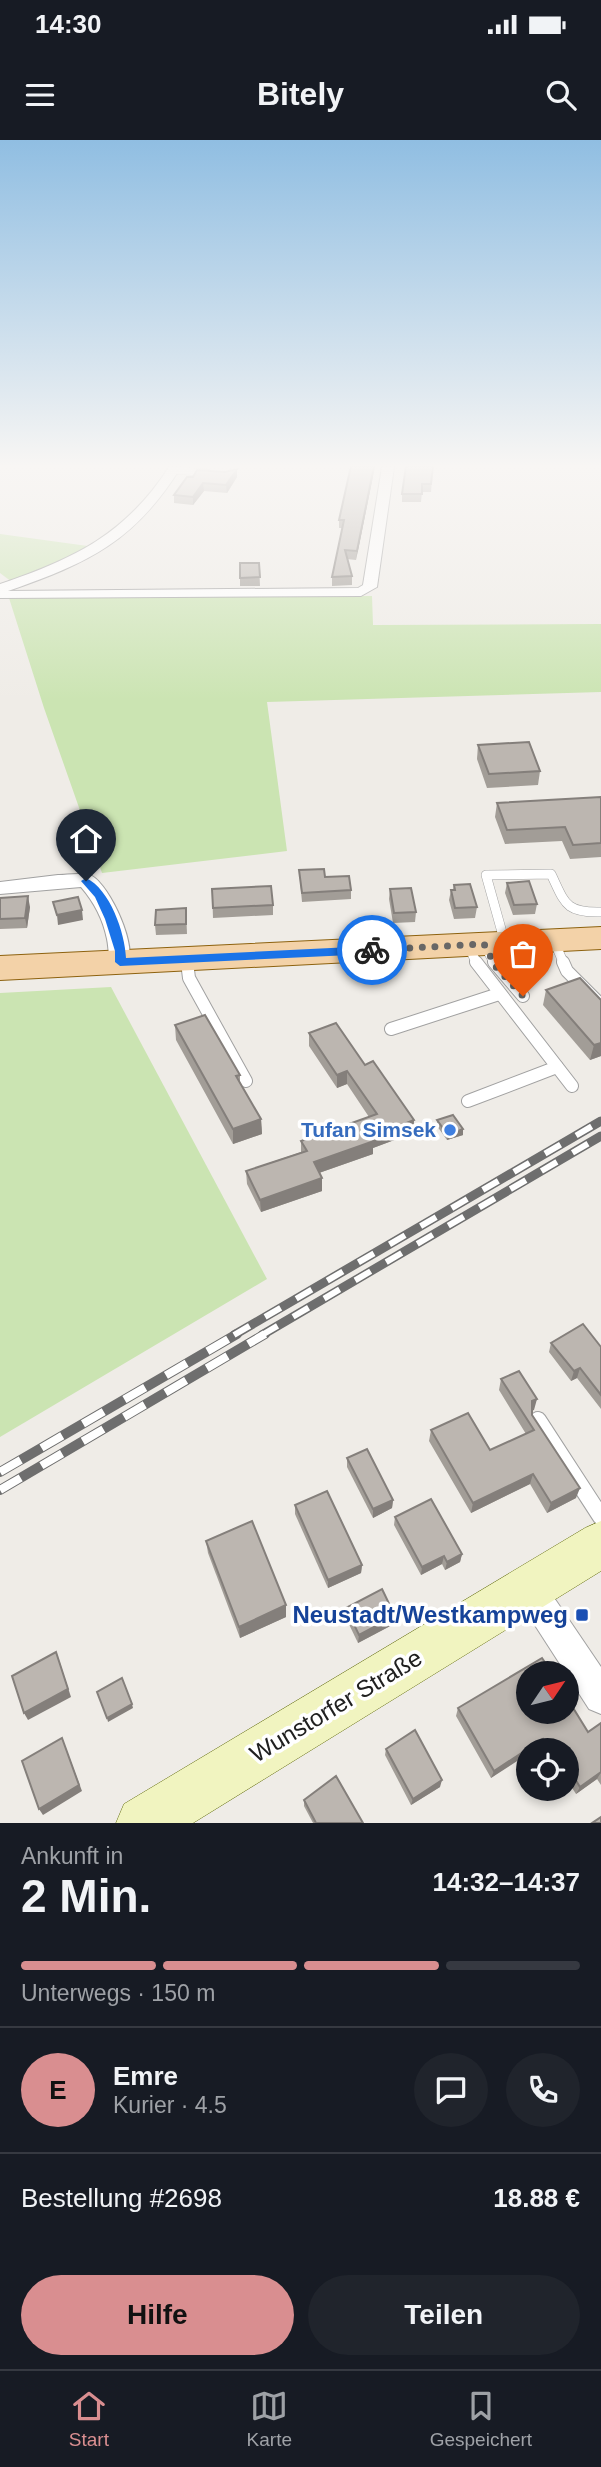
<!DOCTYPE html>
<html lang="de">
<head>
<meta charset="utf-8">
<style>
	body { margin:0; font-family:Arial,sans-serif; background:#20242c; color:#f1f3f6; height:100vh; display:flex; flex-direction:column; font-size:26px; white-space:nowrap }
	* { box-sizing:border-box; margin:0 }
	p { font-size:23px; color:#9ea1a6 }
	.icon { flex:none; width:38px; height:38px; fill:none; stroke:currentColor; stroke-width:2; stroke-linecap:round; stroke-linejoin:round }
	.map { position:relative; height:1683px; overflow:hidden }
	.panel { display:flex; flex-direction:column; background:#171b24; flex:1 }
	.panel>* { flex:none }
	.needle { width:46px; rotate:55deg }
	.controls { position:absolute; left:516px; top:1521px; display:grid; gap:14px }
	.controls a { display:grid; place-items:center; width:63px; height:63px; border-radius:50%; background:#171b24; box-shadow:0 4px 10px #0003; font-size:35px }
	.pin { position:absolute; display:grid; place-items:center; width:60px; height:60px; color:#fff; margin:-72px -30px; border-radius:50% 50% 50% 0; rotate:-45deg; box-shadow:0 0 7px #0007 }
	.pin .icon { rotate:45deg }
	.courier { position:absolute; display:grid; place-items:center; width:70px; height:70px; margin:-35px; border:5px solid #1a73e8; border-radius:50%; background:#fff; color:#222; box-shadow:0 2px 9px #0007 }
	.overview em { font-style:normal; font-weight:700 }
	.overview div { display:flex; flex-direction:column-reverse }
	.overview { display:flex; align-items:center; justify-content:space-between; height:119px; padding:0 21px }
	h1 { font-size:46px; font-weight:700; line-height:52px }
	.bar { display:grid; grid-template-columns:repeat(4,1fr); gap:10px 7px; align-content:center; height:84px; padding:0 21px }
	.bar i { height:9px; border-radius:5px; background:#363941 }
	.bar .current { background:#d98e90 }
	.bar p { grid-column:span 4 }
	.line { display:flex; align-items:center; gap:18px; padding:0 21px; border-top:2px solid #363941 }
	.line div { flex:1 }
	.round { display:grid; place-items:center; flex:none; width:74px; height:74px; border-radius:37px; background:#20242c }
	.action { display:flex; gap:14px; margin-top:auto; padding:14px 21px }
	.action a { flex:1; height:80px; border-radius:42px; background:#d98e90; color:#111; font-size:28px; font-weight:700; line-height:80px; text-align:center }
	.action a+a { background:#20242c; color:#f1f3f6 }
	.status { display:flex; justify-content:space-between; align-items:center; height:49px; padding:0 35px; background:#171b24; direction:ltr }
	.status svg { height:19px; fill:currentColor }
	header { display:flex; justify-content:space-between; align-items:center; height:91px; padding:0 21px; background:#171b24; font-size:32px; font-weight:700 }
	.tabs { display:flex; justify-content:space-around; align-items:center; height:98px; border-top:2px solid #363941; background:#171b24; font-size:19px; color:#9ea1a6 }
	.tabs a { display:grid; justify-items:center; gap:4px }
	.tabs .current { color:#d98e90 }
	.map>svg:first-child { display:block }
	.grass { fill:#cbe4b2 }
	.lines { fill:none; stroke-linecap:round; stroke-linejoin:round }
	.lane-far3-casing { stroke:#a1a1a1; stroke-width:8 }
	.lane-far2-casing { stroke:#a1a1a1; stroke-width:10 }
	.lane-far1-casing { stroke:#a1a1a1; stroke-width:14 }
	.lane-casing { stroke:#a1a1a1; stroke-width:18 }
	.street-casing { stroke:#a1a1a1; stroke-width:2 }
	.secondary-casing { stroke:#646e10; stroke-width:1 }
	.primary-casing { stroke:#8d620f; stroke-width:2 }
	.lane-far3 { stroke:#fff; stroke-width:7 }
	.lane-far2 { stroke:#fff; stroke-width:9 }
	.lane-far1 { stroke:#fff; stroke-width:12 }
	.lane { stroke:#fff; stroke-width:16 }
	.street { fill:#fff; fill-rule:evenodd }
	.secondary { fill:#f1f4c0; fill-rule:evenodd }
	.primary { fill:#f3d2a8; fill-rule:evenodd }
	.rail-far1-casing { stroke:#6e6e6e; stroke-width:9 }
	.rail-casing { stroke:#6e6e6e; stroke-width:10 }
	.rail-far1 { stroke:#fff; stroke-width:6; stroke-dasharray:18; stroke-linecap:butt }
	.rail { stroke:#fff; stroke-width:8; stroke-dasharray:24; stroke-linecap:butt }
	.wall { fill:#a29d97 }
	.shaded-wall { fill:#847f7b }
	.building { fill:#bcb6b0; stroke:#847f7b; stroke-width:2 }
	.route { fill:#1a73e8 }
	.done { stroke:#686766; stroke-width:7; stroke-dasharray:0 12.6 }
	.shop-dot { fill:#3f7fe0; stroke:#fff; stroke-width:2.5 }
	.transit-dot { fill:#1a4fb4; stroke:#fff; stroke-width:2.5 }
	.labels { text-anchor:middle; stroke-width:7; stroke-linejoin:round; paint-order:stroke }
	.shop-label { font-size:21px; font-weight:bold; fill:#366cbe; stroke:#fff; text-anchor:end }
	.near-transit-label { font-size:24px; font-weight:bold; fill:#164399; stroke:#fff; text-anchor:end }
	.near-street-label { font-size:24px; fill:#202020; stroke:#fff }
</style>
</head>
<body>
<div class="status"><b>14:30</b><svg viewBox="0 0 49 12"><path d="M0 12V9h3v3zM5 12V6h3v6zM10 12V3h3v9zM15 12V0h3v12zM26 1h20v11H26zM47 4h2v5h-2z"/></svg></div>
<header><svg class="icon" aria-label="menu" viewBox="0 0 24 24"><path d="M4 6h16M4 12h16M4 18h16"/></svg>Bitely<svg class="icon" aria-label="search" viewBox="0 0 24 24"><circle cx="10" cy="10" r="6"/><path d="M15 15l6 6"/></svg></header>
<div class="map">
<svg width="601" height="1683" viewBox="0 0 601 1683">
	<rect width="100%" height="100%" fill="#efece7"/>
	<g class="grass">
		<path d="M0,394l95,13 -83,35 -12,-9z"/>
		<path d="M372,456l1,29 228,-1v68l-334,10 20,149 -185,22 -58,-165 -35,-110z"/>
		<path d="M111,847l156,292 -267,158v-444z"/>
	</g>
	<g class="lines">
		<g class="lane-far3-casing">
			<path id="lane-far3" d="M173,330l35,3"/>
		</g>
		<g class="lane-far2-casing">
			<g id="lane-far2">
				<path d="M554,801l10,23"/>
				<path d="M505,803l-19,-68 65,-1c14,29 14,39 50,38"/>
				<path d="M484,804l11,20"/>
				<path d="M468,805l9,19"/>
				<path d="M186,819l1,5"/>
			</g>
		</g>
		<g class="lane-far1-casing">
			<g id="lane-far1">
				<path d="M187,822l2,16 57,103"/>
				<path d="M476,822l96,124"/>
				<path d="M494,822l29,34"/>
				<path d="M563,822l4,9 34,34"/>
				<path d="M391,889l108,-35"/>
				<path d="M468,961l89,-34"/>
			</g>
		</g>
		<g class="lane-casing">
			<path id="lane" d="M538,1280l63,97"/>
		</g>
		<g class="street-casing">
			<g id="street">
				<path d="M169,327h12c-46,74 -92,96 -173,124l350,-3 5,-3 19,-118h12l-17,120 -16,9 -361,2v-14c74,-25 126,-50 169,-117z"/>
				<path d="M58,735c9,0 25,-3 34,1 18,10 47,72 35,91h-14c-5,-8 -4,-19 -6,-28 -4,-20 -13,-37 -26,-52l-81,7v-12z"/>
				<path d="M529,1432l11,5 61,90v47l-12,-5 -71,-110 -5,-11 5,-11z"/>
			</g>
		</g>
		<g class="secondary-casing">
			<path id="secondary" d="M601,1381v50l-408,252h-77l8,-19 461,-276z"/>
		</g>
		<g class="primary-casing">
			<path id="primary" d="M601,787v22l-601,31v-24z"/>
		</g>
		<use href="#lane-far3" class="lane-far3"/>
		<use href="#lane-far2" class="lane-far2"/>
		<use href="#lane-far1" class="lane-far1"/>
		<use href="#lane" class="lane"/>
		<use href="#street" class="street"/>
		<use href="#secondary" class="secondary"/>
		<use href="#primary" class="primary"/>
		<g class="rail-far1-casing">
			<g id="rail-far1">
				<path d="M234,1195l367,-214"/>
				<path d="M262,1195l339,-199"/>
			</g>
		</g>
		<g class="rail-casing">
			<g id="rail">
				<path d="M0,1332l237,-138"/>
				<path d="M0,1350l265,-156"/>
			</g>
		</g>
		<use href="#rail-far1" class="rail-far1"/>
		<use href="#rail" class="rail"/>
	</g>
	<g class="wall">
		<path d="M375,326l-19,94 -9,-1 5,17v9l-20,1v-9l10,-49h-3v-8z"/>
		<path d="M433,326l-2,26h-9l-1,10h-19v-8z"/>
		<path d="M237,329v8l-10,16 -23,-2 -11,14 -19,-2v-8l19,-18z"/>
		<path d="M240,423h19l1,23h-20z"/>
		<path d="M478,605l62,26 -2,14 -51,3 -10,-29z"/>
		<path d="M601,657v60l-31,2 -8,-18 -57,3 -10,-27 2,-14z"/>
		<path d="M299,730l26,7 26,13v9l-49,3z"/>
		<path d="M507,743l30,21 -2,10 -22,1 -8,-22z"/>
		<path d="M454,745l23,22 -2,11 -21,1 -5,-19 2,-10h2z"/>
		<path d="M212,749l61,16v10l-60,3z"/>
		<path d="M390,749l26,23 -1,10 -22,1 -4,-24z"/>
		<path d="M0,758l30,9 -3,21 -27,1z"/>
		<path d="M186,768l1,26 -31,1 -1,-10z"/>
		<path d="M546,850l55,10v56l-11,4 -47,-55z"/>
		<path d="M175,885l65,50v8l21,36 1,15 -29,10 -57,-104z"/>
		<path d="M309,893l56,32 49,55 -1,13 -40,15v6l-54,19 3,5v13l-61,21 -14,-28 -1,-13 55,-19v-11l68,-24 -22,-33 -10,4 -28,-42z"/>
		<path d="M437,980l26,15 -16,5 -10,-14z"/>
		<path d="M551,1203l50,4v62l-24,-31 -6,3 -22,-29z"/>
		<path d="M501,1239l33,31h-2v5l44,83 -29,15 -17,-29 -59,29 -42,-72 2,-11 59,20 36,-16 -27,-44z"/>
		<path d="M347,1318l46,42 -1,8 -19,10 -26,-51z"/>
		<path d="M295,1365l67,60 -1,8 -33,15 -33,-74z"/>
		<path d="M395,1377l67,37 -2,8 -15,8 -3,-6 -21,11 -27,-50z"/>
		<path d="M206,1401l80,76 -46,21 -32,-85z"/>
		<path d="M346,1468l48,16 -36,19 -13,-27z"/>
		<path d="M458,1568l130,24 13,-9v62l-4,-6 -21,15 -9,-14v-30h-26l-2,-3 -5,3h-6l-37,28 -35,-62z"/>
		<path d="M386,1609l54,38 -29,18 -26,-50z"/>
		<path d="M304,1660l59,23h-50l-9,-17z"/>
	</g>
	<g class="shaded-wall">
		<path d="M374,326h1l-19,94 1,-9z"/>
		<path d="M237,329v8l-10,16 -1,-8z"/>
		<path d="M203,343l1,8 -11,14v-8z"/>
		<path d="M28,756l2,11 -3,21 -2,-10z"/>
		<path d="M82,770l1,10 -25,5 -1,-10z"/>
		<path d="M601,903v13l-11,4 4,-15z"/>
		<path d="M347,931v13l-10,4v-13z"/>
		<path d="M261,979l1,15 -29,10v-15z"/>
		<path d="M414,980l-1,13 -40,15v6l-60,21 1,-13 57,-25z"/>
		<path d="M463,989v6l-16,5 1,-5z"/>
		<path d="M322,1038v13l-61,21 -1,-12z"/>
		<path d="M580,1228l-3,10 -6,3 3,-10z"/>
		<path d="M537,1259l-3,11 -5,2 3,-11z"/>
		<path d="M533,1334l-3,10 -59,29 2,-10z"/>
		<path d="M580,1348l-4,10 -29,15 4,-10z"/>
		<path d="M393,1360l-1,8 -19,10v-9z"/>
		<path d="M462,1414l-2,8 -15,8 2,-8z"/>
		<path d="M444,1416l-2,8 -21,11 1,-8z"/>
		<path d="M362,1425l-1,8 -33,15v-8z"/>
		<path d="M286,1465v12l-46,21 -1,-11z"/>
		<path d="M395,1476l-1,8 -36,19 1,-8z"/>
		<path d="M59,1520l12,37 -43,23 -4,-7z"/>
		<path d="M132,1564l1,4 -25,14 -1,-4z"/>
		<path d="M62,1598l20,53 -39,24 -4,-6z"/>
		<path d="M543,1599l-4,8 -5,3h-6v4l-37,24 3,-7z"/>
		<path d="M601,1632l-4,7 -21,15 4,-7z"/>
		<path d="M442,1640l-2,7 -29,18 2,-6z"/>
	</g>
	<g class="building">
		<path d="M351,326h23l-17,85 -12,-1 7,26 -20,1 12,-57h-5z"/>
		<path d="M406,326h27l-2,18h-9v10h-20z"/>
		<path d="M237,329l-11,16 -23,-2 -10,14 -19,-2 13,-18h6l4,-7 28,2z"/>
		<path d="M240,423h19l1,14 -20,1z"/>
		<path d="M529,602l11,29 -51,3 -11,-29z"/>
		<path d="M601,657v46l-28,2 -8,-18 -58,3 -10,-27z"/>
		<path d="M324,729l1,8 24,-1 2,14 -49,3 -3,-23z"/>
		<path d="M529,741l8,23 -23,1 -7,-22z"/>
		<path d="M470,744l7,23 -22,1 -4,-18h4l-1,-5z"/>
		<path d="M271,746l2,19 -60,3 -1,-19z"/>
		<path d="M411,748l5,24 -22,1 -4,-24z"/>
		<path d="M28,756l-3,22 -25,1v-21z"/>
		<path d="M78,757l4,13 -25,5 -4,-13z"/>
		<path d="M186,768v16l-31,1 1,-15z"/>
		<path d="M580,838l21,22v43l-7,2 -48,-55z"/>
		<path d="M205,875l35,60 -4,1 25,43 -28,10 -58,-104z"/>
		<path d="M336,883l29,42 8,-4 41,59 -43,17 3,4 -60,21 8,16 -62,22 -14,-29 61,-20 -6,-10 76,-27 -30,-43 -10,4 -28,-42z"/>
		<path d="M453,975l10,14 -15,6 -11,-15z"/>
		<path d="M583,1184l18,23v48l-21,-27 -6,3 -23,-28z"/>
		<path d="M519,1231l18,28 -5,2v14l48,73 -29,15 -18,-29 -60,29 -42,-73 37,-17 22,37 44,-20 -33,-51z"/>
		<path d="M367,1309l26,51 -20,9 -26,-51z"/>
		<path d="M327,1351l35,74 -34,15 -33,-75z"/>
		<path d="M431,1359l31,55 -15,8 -3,-6 -22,11 -27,-50z"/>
		<path d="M252,1381l34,84 -47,22 -33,-86z"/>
		<path d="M382,1449l13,27 -36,19 -13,-27z"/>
		<path d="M56,1512l12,37 -44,24 -12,-37z"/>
		<path d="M542,1518l10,15h-24v39h39v-14l21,34 13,-9v49l-21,15 -13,-21v-16h-18l-6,-11 -49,32 -36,-63z"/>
		<path d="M122,1538l10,26 -25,14 -10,-26z"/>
		<path d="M415,1590l27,50 -29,19 -27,-50z"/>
		<path d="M62,1598l17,47 -40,24 -17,-48z"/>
		<path d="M336,1636l27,47h-47l-12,-23z"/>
		<path d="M601,1677v6h-9z"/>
	</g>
	<linearGradient id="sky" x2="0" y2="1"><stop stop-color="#90bee2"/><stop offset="0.58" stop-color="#f8f6f4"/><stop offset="1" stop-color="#f8f6f4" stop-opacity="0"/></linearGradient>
	<rect width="601" height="562" fill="url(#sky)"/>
	<path class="route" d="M86,738c24,11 39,55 40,80l246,-12 6,4 -6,4 -252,12 -5,-4v-11l-10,-32 -10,-22 -14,-16z"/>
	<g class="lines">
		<path class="done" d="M372,810l112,-6 12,23 27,29"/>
	</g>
	<circle class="shop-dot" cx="450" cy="990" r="7"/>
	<rect class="transit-dot" x="575" y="1468" width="14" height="14" rx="3.5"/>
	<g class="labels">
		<g class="shop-label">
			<text x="436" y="997">Tufan Simsek</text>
		</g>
		<g class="near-transit-label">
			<text x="568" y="1483">Neustadt/Westkampweg</text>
		</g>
		<g class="near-street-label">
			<text transform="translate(336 1566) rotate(-31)" y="8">Wunstorfer Straße</text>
		</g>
	</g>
</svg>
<div class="controls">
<a><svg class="needle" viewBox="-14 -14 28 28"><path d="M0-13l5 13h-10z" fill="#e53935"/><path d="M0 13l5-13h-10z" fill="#9ea1a6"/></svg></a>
<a><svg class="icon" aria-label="locate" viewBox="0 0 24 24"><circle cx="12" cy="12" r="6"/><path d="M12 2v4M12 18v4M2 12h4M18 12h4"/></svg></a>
</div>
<div class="pin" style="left:523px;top:856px;background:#ea580c"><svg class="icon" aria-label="bag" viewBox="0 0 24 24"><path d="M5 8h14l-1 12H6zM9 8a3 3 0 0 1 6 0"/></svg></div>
<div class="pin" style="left:86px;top:741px;background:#1f2937"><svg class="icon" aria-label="home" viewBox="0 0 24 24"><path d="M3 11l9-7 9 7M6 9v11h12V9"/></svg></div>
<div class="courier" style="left:372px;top:810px"><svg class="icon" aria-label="bike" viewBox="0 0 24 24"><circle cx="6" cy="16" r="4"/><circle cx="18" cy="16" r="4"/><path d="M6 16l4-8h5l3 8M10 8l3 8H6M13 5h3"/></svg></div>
</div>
<section class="panel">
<div class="overview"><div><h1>2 Min.</h1><p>Ankunft in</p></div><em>14:32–14:37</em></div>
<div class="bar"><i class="current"></i><i class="current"></i><i class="current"></i><i></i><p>Unterwegs · 150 m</p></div>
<div class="line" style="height:126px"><b class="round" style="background:#d98e90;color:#111">E</b><div><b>Emre</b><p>Kurier · 4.5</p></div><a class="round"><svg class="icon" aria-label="chat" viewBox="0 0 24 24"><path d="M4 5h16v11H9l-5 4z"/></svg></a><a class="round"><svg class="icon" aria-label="phone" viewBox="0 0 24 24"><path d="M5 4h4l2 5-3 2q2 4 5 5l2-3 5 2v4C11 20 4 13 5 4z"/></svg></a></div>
<div class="line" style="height:91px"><div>Bestellung #2698</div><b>18.88 €</b></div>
<div class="action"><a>Hilfe</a><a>Teilen</a></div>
</section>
<nav class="tabs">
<a class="current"><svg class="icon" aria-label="home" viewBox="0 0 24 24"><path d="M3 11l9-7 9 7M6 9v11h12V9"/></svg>Start</a>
<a><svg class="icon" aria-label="map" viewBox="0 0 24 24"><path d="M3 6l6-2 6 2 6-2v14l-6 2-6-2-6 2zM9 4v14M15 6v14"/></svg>Karte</a>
<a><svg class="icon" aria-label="saved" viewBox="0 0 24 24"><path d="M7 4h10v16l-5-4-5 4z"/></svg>Gespeichert</a>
</nav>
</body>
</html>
